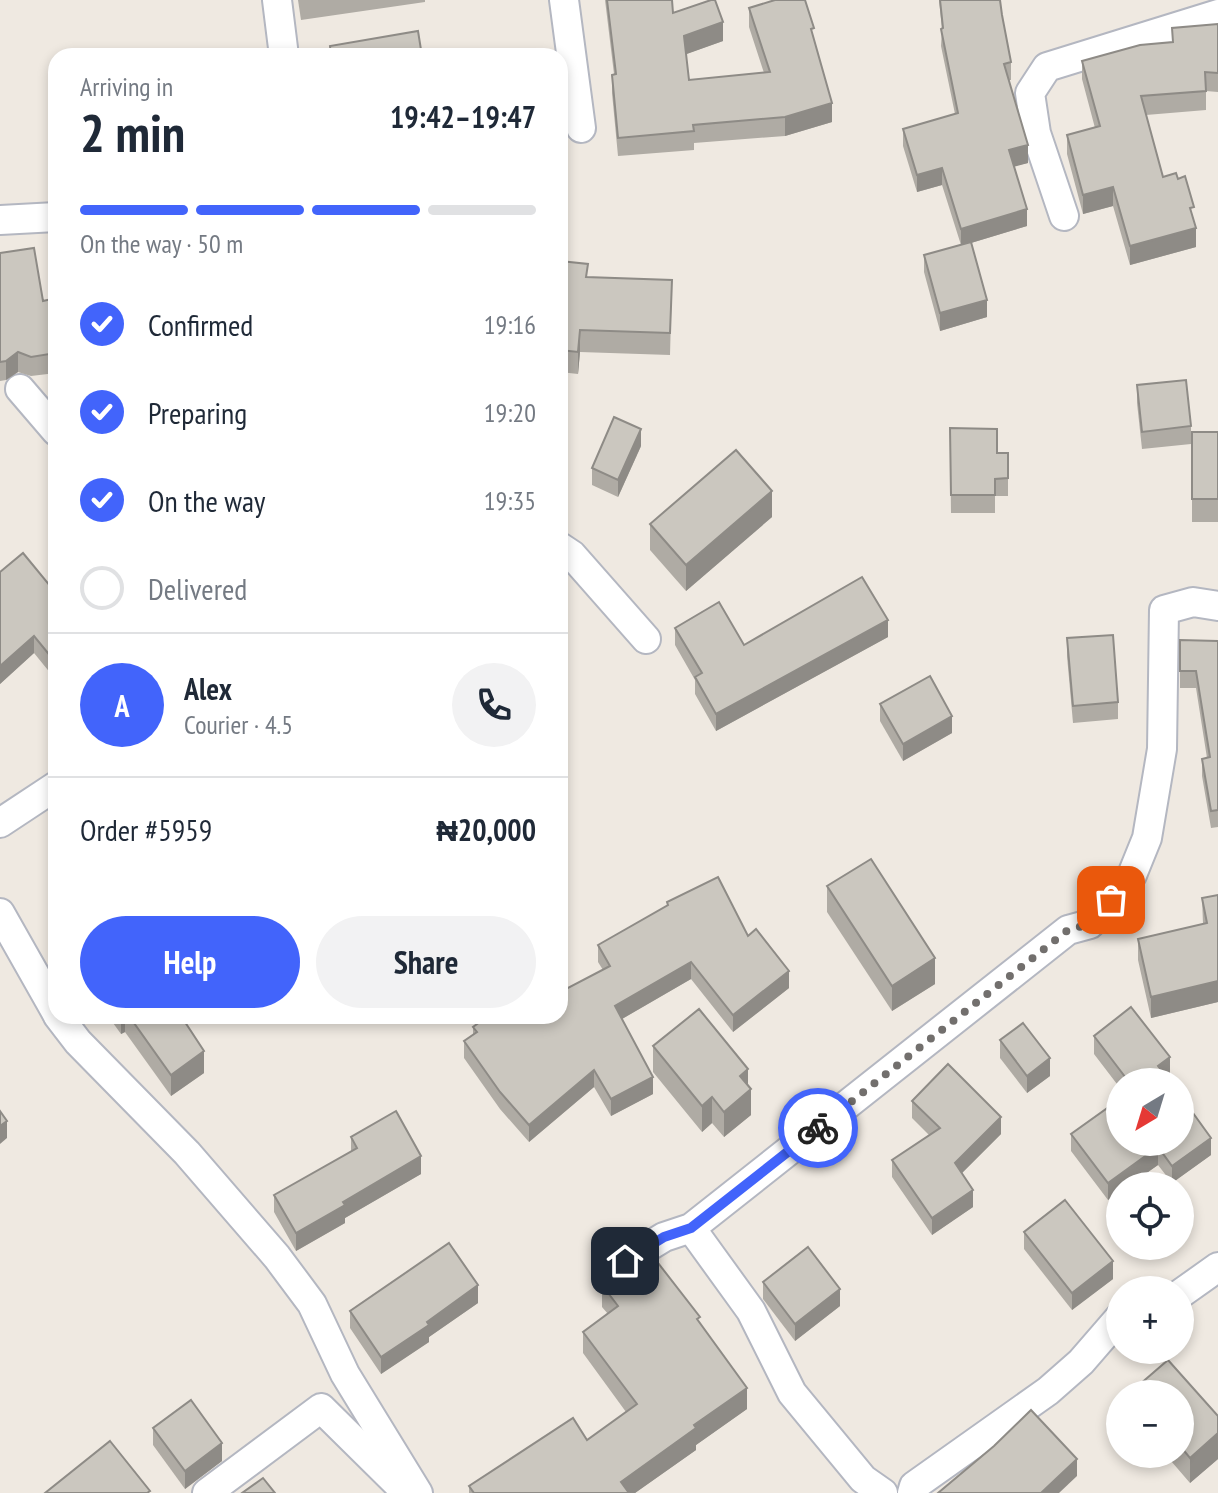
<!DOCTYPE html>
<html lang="en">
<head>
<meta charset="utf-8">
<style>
	body { margin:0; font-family:"PT Sans Narrow",sans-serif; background:#f2f2f3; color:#1f2937; height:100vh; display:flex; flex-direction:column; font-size:30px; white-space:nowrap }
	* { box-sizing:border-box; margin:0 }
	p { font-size:26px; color:#747a83 }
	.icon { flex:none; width:44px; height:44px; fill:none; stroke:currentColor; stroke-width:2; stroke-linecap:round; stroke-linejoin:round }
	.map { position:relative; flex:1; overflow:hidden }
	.drawer { position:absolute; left:48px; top:48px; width:520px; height:976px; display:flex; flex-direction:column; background:#fff; border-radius:24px; box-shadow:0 4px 12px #0003 }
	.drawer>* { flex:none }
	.needle { width:52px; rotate:218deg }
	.fabs { position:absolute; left:1106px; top:1068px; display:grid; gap:16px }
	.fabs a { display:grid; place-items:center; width:88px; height:88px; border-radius:50%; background:#fff; box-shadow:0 4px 12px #0003; font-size:40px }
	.pin { position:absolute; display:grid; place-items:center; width:68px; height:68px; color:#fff; margin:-34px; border-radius:16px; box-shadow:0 4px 12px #0006 }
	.courier { position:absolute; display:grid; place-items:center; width:80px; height:80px; margin:-40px; border:6px solid #4264fb; border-radius:50%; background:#fff; color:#222; box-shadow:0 2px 10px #0007 }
	.headline em { font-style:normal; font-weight:800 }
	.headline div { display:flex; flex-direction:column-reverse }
	.headline { display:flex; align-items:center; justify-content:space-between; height:136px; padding:0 32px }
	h1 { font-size:52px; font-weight:800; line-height:60px }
	.bar { display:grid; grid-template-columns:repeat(4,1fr); gap:12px 8px; align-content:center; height:96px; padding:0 32px }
	.bar i { height:10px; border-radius:6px; background:#e0e1e3 }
	.bar .active { background:#4264fb }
	.bar p { grid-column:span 4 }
	.line { display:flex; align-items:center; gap:20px; padding:0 32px; border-top:2px solid #e0e1e3 }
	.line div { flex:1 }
	.round { display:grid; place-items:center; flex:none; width:84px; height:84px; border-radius:42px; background:#f2f2f3 }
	ol { padding:0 32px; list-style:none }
	li { display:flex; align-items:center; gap:24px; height:88px }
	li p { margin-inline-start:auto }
	li .icon { padding:8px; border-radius:50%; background:#4264fb; color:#fff; stroke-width:4 }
	li:last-child { color:#747a83 }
	li i { width:44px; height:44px; border:4px solid #e0e1e3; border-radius:50% }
	.cta { display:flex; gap:16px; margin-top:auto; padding:16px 32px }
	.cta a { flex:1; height:92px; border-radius:48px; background:#4264fb; color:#fff; font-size:32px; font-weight:800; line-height:92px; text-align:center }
	.cta a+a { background:#f2f2f3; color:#1f2937 }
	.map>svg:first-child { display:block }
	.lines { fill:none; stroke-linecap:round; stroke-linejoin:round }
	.minor-casing { stroke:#b4b7c1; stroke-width:32 }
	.minor { stroke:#fff; stroke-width:28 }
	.wall { fill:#afaba4 }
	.shaded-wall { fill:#8e8b86 }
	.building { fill:#cbc7bf; stroke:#8e8b86; stroke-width:2 }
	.done { stroke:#726f6d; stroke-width:8; stroke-dasharray:0 14.4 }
	.route { stroke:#4264fb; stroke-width:10 }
</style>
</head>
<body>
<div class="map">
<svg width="1218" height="1493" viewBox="0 0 1218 1493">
	<rect width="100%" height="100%" fill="#efe9e1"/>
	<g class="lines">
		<g class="minor-casing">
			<g id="minor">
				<path d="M277,0l7,56"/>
				<path d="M564,0l17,128"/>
				<path d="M1064,216l-28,-83 -6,-40 17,-26 171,-53"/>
				<path d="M0,220l56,-3"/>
				<path d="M20,389l36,42"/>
				<path d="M560,547l12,8 74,84"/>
				<path d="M0,823l56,-37"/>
				<path d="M0,913l56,99"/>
				<path d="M58,1016l20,26 109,111 90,104 35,47 33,70 73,119"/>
				<path d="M691,1228l60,83 41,82 71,86 20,14"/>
				<path d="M625,1261l39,-24 27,-9 377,-298 22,-6 42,-49 15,-37 15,-89 2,-139 29,-8 25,4"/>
				<path d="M1180,1294l38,-27"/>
				<path d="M207,1493l114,-85 85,84"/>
				<path d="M912,1493l2,-7 134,-95 33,-29 39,-45"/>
			</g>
		</g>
		<use href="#minor" class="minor"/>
	</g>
	<g class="wall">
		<path d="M298,0h127v2l-124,18z"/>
		<path d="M605,0h67l1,13 50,28 -37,13 3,26 75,-7 -15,-46v-19l65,32 18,82 -47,14 -91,7v7l-76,6 -6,-63v-18l2,-1z"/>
		<path d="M939,0h61l2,15 9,47v18h-2l19,83 -14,3 13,60 -56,17 16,74 -47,14 -16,-59v-17l37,-10 -19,-60 -25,7 -14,-46v-17l52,-15 -14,-68 1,-17z"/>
		<path d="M1218,24v68l-12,-1v19l-60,5 17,62 15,2 16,42 2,26 -66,18 -17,-59 -30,8 -16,-60v-19l28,-7 -13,-49v-18l90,-19v-14z"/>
		<path d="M0,253l43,48 13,-3v75l-25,3 -13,-4 -12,8 -6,1z"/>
		<path d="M560,261l28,16 84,3 -2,75 -90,-3 -2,22 -18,-2z"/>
		<path d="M1137,385l54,41v18l-49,5 -5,-46z"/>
		<path d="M950,428l47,25h11v43h-13v17h-44z"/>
		<rect x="1192" y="432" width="26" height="90"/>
		<path d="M641,446l-23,51 -26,-12v-17z"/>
		<path d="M772,517l-86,74 -36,-41v-26z"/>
		<path d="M0,572l56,21v87l-22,-27 -34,31z"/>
		<path d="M675,628l69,17 144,-8 -172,94 -21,-37v-14l-20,-35z"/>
		<path d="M1067,638l51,64v17l-45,4 -6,-67z"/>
		<path d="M1180,640l38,1v186l-7,1 -9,-52v-17l5,-1 -11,-70h-16z"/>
		<path d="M880,704l72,29 -49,28 -23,-40z"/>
		<path d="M827,886l108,98 -43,27 -65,-99z"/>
		<path d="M1218,895v107l-67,16 -13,-58v-21l65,-15 -1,-26z"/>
		<path d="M667,902l81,34 41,52 -56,44 -42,-53 -69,40 31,75 -42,22 -17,-29 -65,55 -29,-33 -36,-51v-17l9,-6v-8l29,-8 58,-3 43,-46 -5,-8v-17l69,-39z"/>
		<path d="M108,1016h73l23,57 -33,23 -46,-64 -4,2z"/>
		<path d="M1094,1036l76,38 -4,3 4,5h-50v6l-26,-34z"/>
		<path d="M1000,1040l50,36 -23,17 -27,-35z"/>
		<path d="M653,1046l95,40 3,29 -27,22 -12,-14 -10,9 -49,-60z"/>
		<path d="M912,1101l89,33 -39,39 11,34 -41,28 -40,-58v-17l37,-25 -17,-17z"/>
		<path d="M1071,1134l140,21 -39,28 -14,-18 -30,21h-8l-12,14 -37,-49z"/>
		<path d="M351,1137l70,37 -76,44v5l-49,28 -22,-39v-17l77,-43z"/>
		<path d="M1024,1232l89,47 -41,31 -48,-61z"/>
		<path d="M763,1282l77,24 -45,35 -32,-42z"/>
		<path d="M602,1285l98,38 47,86 -51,36v5l-61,43h-166v-7l118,-46 39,-28 -43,-59v-21l25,-18 -6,-7z"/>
		<path d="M478,1303l-49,34v5l-48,32 -31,-46v-17z"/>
		<path d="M1168,1360l50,56v43l-28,24 -25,-29h15v-60h-48v-3z"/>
		<path d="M153,1428l69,33 -37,28 -32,-44z"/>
	</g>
	<g class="shaded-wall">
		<path d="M723,22v19l-39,14v-19z"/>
		<path d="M832,103v19l-47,14v-19z"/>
		<path d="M1028,145v18l-19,5v-18z"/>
		<path d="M942,168v17l-25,7v-17z"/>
		<path d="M1113,187v19l-30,8v-19z"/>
		<path d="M1027,209v17l-66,20v-17z"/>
		<path d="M1196,228v19l-66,18v-19z"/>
		<path d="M987,300v17l-47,14v-18z"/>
		<path d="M580,330v22l-2,22v-22z"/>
		<path d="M18,352v20l-12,8v-19z"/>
		<path d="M641,429v17l-23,51v-17z"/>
		<path d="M772,491v26l-86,74v-26z"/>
		<path d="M888,620v17l-172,94v-17z"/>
		<path d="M34,636v17l-34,31v-18z"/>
		<path d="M952,716v17l-49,28v-17z"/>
		<path d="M935,958v26l-43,27v-25z"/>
		<path d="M691,962v17l-76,44v-17z"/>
		<path d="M789,971v17l-56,44v-17z"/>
		<path d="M1218,981v21l-67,16v-21z"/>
		<path d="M121,1016h4v16l-4,2z"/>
		<path d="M204,1051v22l-33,23v-21z"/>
		<path d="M1170,1057v17l-10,8 -2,-16z"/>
		<path d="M1050,1058v18l-23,17v-17z"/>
		<path d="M748,1069v23l3,-3v26l-27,22v-25l16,-36z"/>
		<path d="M594,1070v17l-65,55v-17z"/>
		<path d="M653,1077v17l-42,22v-17z"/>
		<path d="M712,1097v26l-10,9v-26z"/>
		<path d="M1001,1117v17l-46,46v-17z"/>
		<path d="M7,1121v17l-7,6v-18z"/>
		<path d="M1211,1138v17l-39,28v-17z"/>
		<path d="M1158,1147v18l-30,21h-8v6l-12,8v-17z"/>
		<path d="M421,1156v18l-76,44v5l-49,28v-18l47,-31z"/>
		<path d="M973,1190v17l-41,28v-17z"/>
		<path d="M1113,1261v18l-41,31v-17z"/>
		<path d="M478,1285v18l-49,34v5l-48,32v-17l46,-35z"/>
		<path d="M840,1289v17l-45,35v-17z"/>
		<path d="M747,1388v21l-51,36v5l-61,43h-14v-11l73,-57z"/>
		<path d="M1218,1433v26l-28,24v-25z"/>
		<path d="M222,1443v18l-37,28v-18z"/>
		<path d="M1077,1459v17l-18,17h-18z"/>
	</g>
	<g class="building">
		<path d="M607,0h65l1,13 38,-13h4l8,22 -39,14 5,44 81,-8 -21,-64 26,-8h30l9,28 -3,1 21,74 -47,14 -92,8 1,6 -76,7 -6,-63 4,-1z"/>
		<path d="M940,0h60l2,15 9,47 -7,2 24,81 -19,5 18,59 -66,20 -19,-61 -25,7 -14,-46 55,-16 -17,-84 2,-1z"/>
		<path d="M1218,24v49l-13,-1 1,19 -65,5 22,81 13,-4 2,6 7,-3 9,31 -4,1 6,20 -66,18 -17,-59 -30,8 -16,-60 33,-9 -18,-65 58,-16 33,-3 -1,-14z"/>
		<path d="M418,31l4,25h-91l-1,-10z"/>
		<path d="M971,242l16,58 -47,13 -16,-58z"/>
		<path d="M34,248l9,53 13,-3v55l-25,4 -13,-5 -12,9 -6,1v-109z"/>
		<path d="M560,261l28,3 -2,13 86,3 -2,53 -90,-3 -2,22 -18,-2z"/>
		<path d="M1186,380l5,46 -49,6 -5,-47z"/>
		<path d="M614,417l27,12 -23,51 -26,-12z"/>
		<path d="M950,428l47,1v24h11v25l-13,1v16h-44z"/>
		<rect x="1192" y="432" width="26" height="67"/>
		<path d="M736,450l36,41 -86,74 -36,-41z"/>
		<path d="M23,553l33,40v70l-22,-27 -34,30v-94z"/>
		<path d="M862,577l26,43 -172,94 -21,-37 7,-4 -27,-45 44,-26 25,43z"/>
		<path d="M1113,635l5,67 -45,4 -6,-68z"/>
		<path d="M1180,640l38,1v169l-7,1 -9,-52 8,-2 -14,-86h-16z"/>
		<path d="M930,676l22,40 -49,28 -23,-40z"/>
		<path d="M871,859l64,99 -43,28 -65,-100z"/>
		<path d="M718,877l30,59 8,-7 33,42 -56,44 -42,-53 -76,44 38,71 -42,22 -17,-29 -65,55 -29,-33 -36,-51 13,-9 -4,-5 15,-11h11l3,3 4,-3h54v-24l50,-26 -12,-21 70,-40 -1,-3z"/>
		<path d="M1218,895v86l-67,16 -13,-58 69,-16 -5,-25z"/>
		<path d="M1131,1007l39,50 -12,9 12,16h-41l-35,-46z"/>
		<path d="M699,1009l49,60 -8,7 11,13 -27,23 -12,-15 -10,9 -49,-60z"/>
		<path d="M129,1016h52l23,35 -33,24z"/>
		<path d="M1023,1023l27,35 -23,18 -27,-36z"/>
		<path d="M948,1064l53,53 -46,46 18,27 -41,28 -40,-58 48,-32 -28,-27z"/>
		<path d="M1180,1095l31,43 -39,28 -14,-19 -50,36 -37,-49 49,-35v43h60z"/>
		<path d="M0,1111l7,10 -7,5z"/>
		<path d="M396,1111l25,45 -78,46 2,3 -49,28 -22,-38 83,-47 -6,-11z"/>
		<path d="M1065,1200l48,61 -41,32 -48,-61z"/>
		<path d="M449,1243l29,42 -51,37 2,3 -48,32 -31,-46z"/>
		<path d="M808,1247l32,42 -45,35 -32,-42z"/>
		<path d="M648,1250l52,67 -3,2 50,69 -53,37 2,3 -75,54 8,11h-155l-5,-7 104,-68 14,22 50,-36 -54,-72 35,-26 -16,-21z"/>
		<path d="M1168,1360l50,56v17l-28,25 -10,-12v-52h-45l-3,-3z"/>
		<path d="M191,1400l31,43 -37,28 -32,-43z"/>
		<path d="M1031,1410l46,49 -36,34h-103l56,-47z"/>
		<path d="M110,1441l40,50 -3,2h-102z"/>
		<path d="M263,1478l12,15h-33z"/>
	</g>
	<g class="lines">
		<path class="done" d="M818,1128l250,-198 22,-6 21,-24"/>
		<path class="route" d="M625,1261l39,-24 27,-9 127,-100"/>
	</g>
</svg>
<div class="fabs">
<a><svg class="needle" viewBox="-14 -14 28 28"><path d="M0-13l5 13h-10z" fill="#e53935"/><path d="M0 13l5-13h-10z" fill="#747a83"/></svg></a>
<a><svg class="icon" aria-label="locate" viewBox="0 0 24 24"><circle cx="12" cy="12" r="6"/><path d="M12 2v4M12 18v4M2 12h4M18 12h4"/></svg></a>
<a>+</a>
<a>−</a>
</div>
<div class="pin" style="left:1111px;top:900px;background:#ea580c"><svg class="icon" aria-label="bag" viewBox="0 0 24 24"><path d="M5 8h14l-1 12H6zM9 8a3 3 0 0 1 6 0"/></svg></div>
<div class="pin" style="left:625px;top:1261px;background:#1f2937"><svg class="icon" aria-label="home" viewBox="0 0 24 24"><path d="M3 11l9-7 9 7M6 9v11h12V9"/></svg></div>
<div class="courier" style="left:818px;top:1128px"><svg class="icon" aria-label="bike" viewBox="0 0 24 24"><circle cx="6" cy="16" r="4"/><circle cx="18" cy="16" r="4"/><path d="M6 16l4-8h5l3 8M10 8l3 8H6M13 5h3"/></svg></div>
<section class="drawer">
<div class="headline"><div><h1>2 min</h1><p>Arriving in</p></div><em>19:42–19:47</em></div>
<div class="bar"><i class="active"></i><i class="active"></i><i class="active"></i><i></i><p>On the way · 50 m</p></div>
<ol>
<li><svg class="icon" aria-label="check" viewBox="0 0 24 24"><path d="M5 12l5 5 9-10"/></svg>Confirmed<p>19:16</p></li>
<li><svg class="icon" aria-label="check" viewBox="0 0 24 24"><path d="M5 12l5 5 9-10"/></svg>Preparing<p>19:20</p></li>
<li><svg class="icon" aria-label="check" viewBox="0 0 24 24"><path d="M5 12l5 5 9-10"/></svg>On the way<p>19:35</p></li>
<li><i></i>Delivered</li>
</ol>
<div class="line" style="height:144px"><b class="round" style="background:#4264fb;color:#fff">A</b><div><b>Alex</b><p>Courier · 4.5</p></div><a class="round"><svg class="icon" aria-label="phone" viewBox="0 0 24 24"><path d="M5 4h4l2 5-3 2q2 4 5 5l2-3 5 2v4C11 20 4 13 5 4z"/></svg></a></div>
<div class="line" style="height:104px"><div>Order #5959</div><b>₦20,000</b></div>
<div class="cta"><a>Help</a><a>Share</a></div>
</section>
</div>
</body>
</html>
